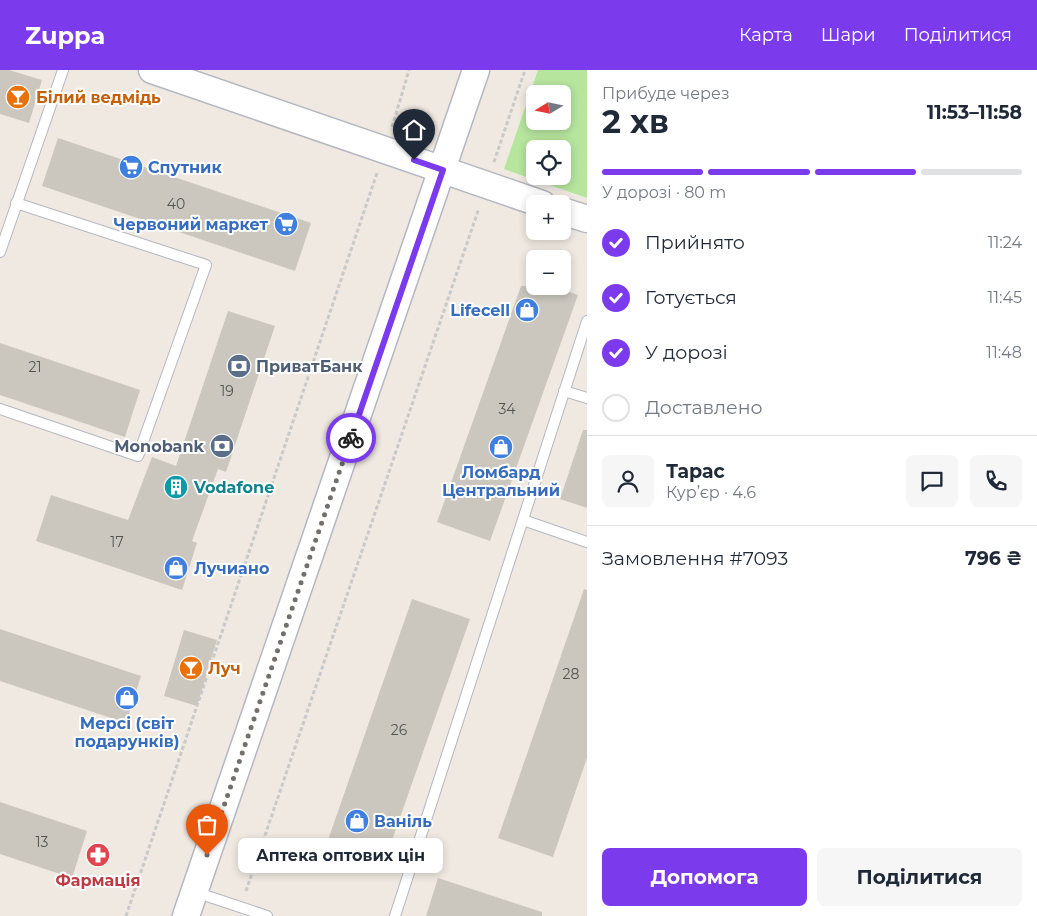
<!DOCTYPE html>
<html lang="uk">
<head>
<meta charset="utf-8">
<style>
	body { margin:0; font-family:Montserrat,sans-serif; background:#f6f6f7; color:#1f2937; height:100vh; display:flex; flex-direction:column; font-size:19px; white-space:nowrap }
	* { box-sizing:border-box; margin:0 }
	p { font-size:16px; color:#747a83 }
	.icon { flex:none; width:28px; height:28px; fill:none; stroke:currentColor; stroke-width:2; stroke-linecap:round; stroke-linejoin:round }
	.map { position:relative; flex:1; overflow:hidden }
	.panel { display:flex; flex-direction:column; background:#fff; width:450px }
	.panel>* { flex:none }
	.needle { width:32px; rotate:260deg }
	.buttons { position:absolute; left:526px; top:15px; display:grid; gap:10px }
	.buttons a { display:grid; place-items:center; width:45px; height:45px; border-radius:8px; background:#fff; box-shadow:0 2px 8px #0003; font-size:25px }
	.pin { position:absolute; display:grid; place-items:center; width:42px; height:42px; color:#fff; margin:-51px -21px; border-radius:50% 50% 50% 0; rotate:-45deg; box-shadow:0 0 5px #0007 }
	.pin .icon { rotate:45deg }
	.courier { position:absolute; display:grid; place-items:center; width:50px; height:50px; margin:-25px; border:4px solid #7c3aed; border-radius:50%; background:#fff; color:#222; box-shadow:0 1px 6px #0007 }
	.bubble { position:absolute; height:35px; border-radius:8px; background:#fff; box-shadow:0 2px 8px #0003; font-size:16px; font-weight:700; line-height:35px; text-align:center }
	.head em { font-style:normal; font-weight:700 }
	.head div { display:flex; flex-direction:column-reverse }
	.head { display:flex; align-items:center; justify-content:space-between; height:85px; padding:0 15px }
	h1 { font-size:32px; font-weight:700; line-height:38px }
	.bar { display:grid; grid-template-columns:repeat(4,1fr); gap:8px 5px; align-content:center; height:60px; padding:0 15px }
	.bar i { height:6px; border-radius:4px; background:#e0e1e3 }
	.bar .current { background:#7c3aed }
	.bar p { grid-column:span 4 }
	.line { display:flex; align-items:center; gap:12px; padding:0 15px; border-top:1px solid #e0e1e3 }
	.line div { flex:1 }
	.round { display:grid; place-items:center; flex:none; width:52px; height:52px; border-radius:8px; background:#f6f6f7 }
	ol { padding:0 15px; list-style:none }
	li { display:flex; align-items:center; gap:15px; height:55px }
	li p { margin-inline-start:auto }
	li .icon { padding:5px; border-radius:50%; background:#7c3aed; color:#fff; stroke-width:4 }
	li:last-child { color:#747a83 }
	li i { width:28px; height:28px; border:2px solid #e0e1e3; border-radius:50% }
	.button { display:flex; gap:10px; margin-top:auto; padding:10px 15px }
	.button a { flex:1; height:58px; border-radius:8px; background:#7c3aed; color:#fff; font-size:20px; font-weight:700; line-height:58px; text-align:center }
	.button a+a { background:#f6f6f7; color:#1f2937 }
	header { display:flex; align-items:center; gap:30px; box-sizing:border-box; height:70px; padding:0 25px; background:#7c3aed; color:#fff }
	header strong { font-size:24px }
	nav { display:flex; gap:28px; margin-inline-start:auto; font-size:18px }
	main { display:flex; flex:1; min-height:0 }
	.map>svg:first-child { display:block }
	.green { fill:#b6e59e; fill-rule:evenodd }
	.building { fill:#cbc7bf }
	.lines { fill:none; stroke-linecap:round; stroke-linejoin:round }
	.service-casing { stroke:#b4b7c1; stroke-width:12 }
	.tertiary-casing { stroke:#b4b7c1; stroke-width:29 }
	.path { stroke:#c9c9c9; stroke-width:3; stroke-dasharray:4 2.5; stroke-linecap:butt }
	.service { stroke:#fff; stroke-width:10 }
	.tertiary { stroke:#fff; stroke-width:26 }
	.done { stroke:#726f6d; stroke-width:5; stroke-dasharray:0 9 }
	.route { stroke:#7c3aed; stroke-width:6 }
	.labels { text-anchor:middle; stroke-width:4; stroke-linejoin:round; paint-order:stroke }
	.number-label { font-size:14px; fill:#555452 }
	.food-label { font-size:16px; font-weight:bold; fill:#c56008; stroke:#fff; text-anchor:start }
	.shop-label { font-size:16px; font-weight:bold; fill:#366cbe; stroke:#fff; text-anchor:start }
	.service-label { font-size:16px; font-weight:bold; fill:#4e5e75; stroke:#fff; text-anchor:start }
	.culture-label { font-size:16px; font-weight:bold; fill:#0d838f; stroke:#fff; text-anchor:start }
	.health-label { font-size:16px; font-weight:bold; fill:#be3a42; stroke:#fff }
</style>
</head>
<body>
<header>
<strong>Zuppa</strong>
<nav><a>Карта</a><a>Шари</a><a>Поділитися</a></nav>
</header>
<main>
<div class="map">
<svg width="587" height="846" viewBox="0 0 587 846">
	<rect width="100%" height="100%" fill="#efe9e1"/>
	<path class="green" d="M538,0h49v128l-83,-29zM535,24h27v27h-27zM535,79h27v27h-27z"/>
	<g class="building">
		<path d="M0,0h9l33,10 -13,43 -29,-9z"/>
		<path d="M58,68l253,85 -16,48 -253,-85z"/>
		<path d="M521,216h32l25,9 -88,246 -53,-19z"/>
		<path d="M228,241l47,15 -49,146 -8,-3 -26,72 5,2 -15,47 -146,-49 15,-46 77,25 24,-63 24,9z"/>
		<path d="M0,273l140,47 -15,47 -125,-42z"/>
		<path d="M583,360h4v78l-27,-9z"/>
		<path d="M584,519l3,1v168l-34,99 -55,-19z"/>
		<path d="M412,529l58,20 -85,241 -57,-20z"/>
		<path d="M0,559l141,47 -15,47 -126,-42z"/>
		<path d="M184,560l33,10 -20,66 -33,-10z"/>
		<path d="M0,732l87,29 -15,47 -72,-24z"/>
		<path d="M438,808l104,34v4h-116z"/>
	</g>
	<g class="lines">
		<g class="service-casing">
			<g id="service">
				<path d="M0,182l63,-182"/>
				<path d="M564,321l23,7"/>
				<path d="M0,339l138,47 68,-191 -190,-62"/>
				<path d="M523,450l64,22"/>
				<path d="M195,822l72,24"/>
				<path d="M395,846l192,-595"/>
			</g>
		</g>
		<g class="tertiary-casing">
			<g id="tertiary">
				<path d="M152,0l390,134"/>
				<path d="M562,141l25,8"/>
				<path d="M186,846l290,-846"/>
			</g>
		</g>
		<g class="path">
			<path d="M392,57l17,-57"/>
			<path d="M494,92l31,-92"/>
			<path d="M246,821l233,-683"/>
			<path d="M126,846l251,-743"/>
		</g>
		<use href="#service" class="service"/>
		<use href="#tertiary" class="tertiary"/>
	</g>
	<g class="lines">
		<path class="done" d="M207,785l144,-417"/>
		<path class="route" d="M351,368l92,-268 -29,-10"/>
	</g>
	<defs>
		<g id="bar-disc" transform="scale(1.25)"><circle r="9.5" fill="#e8710a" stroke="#fff"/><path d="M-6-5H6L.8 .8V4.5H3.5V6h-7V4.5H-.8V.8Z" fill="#fff"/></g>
		<g id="supermarket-disc" transform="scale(1.25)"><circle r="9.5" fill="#3f7fe0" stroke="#fff"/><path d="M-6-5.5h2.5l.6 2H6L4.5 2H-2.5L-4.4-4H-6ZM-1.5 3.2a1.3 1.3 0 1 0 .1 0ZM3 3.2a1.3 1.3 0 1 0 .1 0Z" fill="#fff"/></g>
		<g id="shop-disc" transform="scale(1.25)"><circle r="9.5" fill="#3f7fe0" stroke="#fff"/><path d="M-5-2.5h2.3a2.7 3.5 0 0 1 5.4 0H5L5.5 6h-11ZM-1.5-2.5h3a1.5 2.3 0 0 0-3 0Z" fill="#fff"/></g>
		<g id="bank-disc" transform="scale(1.25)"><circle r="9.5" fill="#5c6f8a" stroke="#fff"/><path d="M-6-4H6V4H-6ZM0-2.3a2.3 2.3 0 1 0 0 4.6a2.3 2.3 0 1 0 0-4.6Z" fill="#fff"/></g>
		<g id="building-disc" transform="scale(1.25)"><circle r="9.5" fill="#0f9aa8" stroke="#fff"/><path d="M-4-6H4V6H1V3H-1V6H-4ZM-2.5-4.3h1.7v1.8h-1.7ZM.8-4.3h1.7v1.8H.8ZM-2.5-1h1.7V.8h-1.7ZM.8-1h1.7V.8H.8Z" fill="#fff"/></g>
		<g id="pharmacy-disc" transform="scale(1.25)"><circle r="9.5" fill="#e0444e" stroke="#fff"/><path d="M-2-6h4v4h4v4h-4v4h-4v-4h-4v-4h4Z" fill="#fff"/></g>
	</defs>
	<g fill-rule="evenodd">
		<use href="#bar-disc" x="18" y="27"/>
		<use href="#supermarket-disc" x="131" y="97"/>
		<use href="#supermarket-disc" x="286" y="154"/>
		<use href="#shop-disc" x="527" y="240"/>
		<use href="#bank-disc" x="239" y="296"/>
		<use href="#bank-disc" x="222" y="376"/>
		<use href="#shop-disc" x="501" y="377"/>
		<use href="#building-disc" x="176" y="417"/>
		<use href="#shop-disc" x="176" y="498"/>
		<use href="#bar-disc" x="191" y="598"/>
		<use href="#shop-disc" x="127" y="628"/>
		<use href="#shop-disc" x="357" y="751"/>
		<use href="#pharmacy-disc" x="98" y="785"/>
	</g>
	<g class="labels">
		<g class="number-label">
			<text x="176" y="139">40</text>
			<text x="35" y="302">21</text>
			<text x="227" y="326">19</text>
			<text x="507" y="344">34</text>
			<text x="117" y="477">17</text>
			<text x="571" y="609">28</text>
			<text x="399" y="665">26</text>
			<text x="42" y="777">13</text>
		</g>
		<g class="food-label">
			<text x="36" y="33">Білий ведмідь</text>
			<text x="208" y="604">Луч</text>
		</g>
		<g class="shop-label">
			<text x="148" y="103">Спутник</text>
			<text x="268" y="160" text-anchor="end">Червоний маркет</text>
			<text x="510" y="246" text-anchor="end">Lifecell</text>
			<text x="501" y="408" text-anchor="middle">Ломбард<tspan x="501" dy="18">Центральний</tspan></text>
			<text x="194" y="504">Лучиано</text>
			<text x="127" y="659" text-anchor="middle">Мерсі (світ<tspan x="127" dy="18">подарунків)</tspan></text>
			<text x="374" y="757">Ваніль</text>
		</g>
		<g class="service-label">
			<text x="256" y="302">ПриватБанк</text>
			<text x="204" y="382" text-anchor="end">Monobank</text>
		</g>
		<g class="culture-label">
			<text x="194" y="423">Vodafone</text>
		</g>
		<g class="health-label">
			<text x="98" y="816">Фармація</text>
		</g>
	</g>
</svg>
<div class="buttons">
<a><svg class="needle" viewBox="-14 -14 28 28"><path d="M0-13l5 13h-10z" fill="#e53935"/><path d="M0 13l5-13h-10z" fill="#747a83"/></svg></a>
<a><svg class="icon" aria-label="locate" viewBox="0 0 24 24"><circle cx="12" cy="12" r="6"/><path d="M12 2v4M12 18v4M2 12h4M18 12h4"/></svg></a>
<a>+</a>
<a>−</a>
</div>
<div class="pin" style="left:207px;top:785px;background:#ea580c"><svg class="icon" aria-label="bag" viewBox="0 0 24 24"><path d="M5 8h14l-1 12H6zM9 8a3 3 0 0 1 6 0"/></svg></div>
<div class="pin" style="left:414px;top:90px;background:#1f2937"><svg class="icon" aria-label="home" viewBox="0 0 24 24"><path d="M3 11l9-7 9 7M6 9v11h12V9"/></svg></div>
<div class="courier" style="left:351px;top:368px"><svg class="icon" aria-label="bike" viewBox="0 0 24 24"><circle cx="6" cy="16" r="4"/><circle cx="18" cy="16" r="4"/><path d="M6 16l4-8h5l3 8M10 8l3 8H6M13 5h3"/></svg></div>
<div class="bubble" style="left:238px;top:768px;width:205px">Аптека оптових цін</div>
</div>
<section class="panel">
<div class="head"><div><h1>2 хв</h1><p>Прибуде через</p></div><em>11:53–11:58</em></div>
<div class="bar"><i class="current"></i><i class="current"></i><i class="current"></i><i></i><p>У дорозі · 80 m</p></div>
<ol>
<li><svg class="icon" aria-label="check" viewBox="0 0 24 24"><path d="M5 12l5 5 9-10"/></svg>Прийнято<p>11:24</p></li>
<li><svg class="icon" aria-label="check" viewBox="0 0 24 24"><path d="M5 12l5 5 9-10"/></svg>Готується<p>11:45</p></li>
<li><svg class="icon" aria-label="check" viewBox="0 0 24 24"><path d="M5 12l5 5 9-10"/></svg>У дорозі<p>11:48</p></li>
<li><i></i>Доставлено</li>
</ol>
<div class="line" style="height:90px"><a class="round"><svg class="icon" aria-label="person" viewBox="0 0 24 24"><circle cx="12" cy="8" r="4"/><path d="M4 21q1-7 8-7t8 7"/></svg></a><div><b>Тарас</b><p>Кур’єр · 4.6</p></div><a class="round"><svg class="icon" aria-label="chat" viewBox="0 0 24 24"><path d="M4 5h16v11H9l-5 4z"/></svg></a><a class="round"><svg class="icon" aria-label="phone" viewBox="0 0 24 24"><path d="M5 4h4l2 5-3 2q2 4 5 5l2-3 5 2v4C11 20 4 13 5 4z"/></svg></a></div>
<div class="line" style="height:65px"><div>Замовлення #7093</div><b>796 ₴</b></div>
<div class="button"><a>Допомога</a><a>Поділитися</a></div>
</section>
</main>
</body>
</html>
